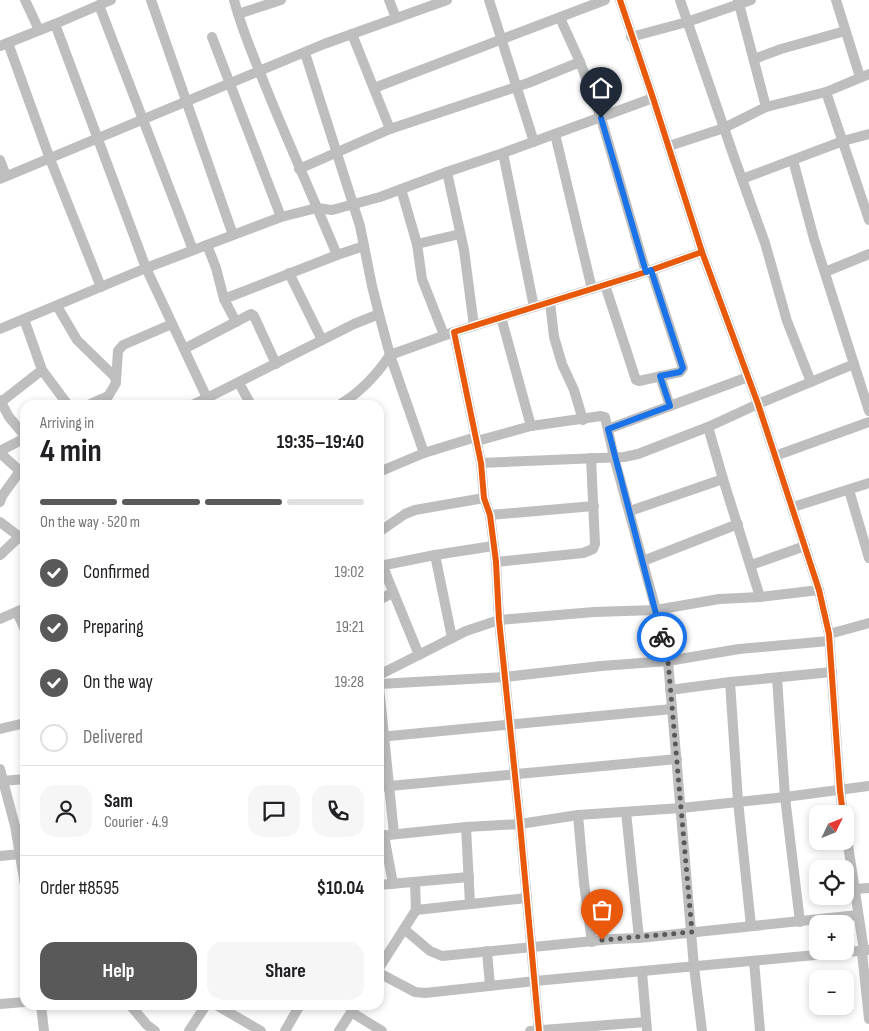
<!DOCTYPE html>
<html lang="en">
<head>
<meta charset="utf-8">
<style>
	body { margin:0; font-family:"Sofia Sans Condensed",sans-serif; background:#f6f6f6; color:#202124; height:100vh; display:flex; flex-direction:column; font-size:19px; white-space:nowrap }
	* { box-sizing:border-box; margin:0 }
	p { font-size:16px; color:#757577 }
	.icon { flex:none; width:28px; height:28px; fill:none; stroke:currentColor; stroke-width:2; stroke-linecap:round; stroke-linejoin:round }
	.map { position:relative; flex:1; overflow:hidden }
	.details { position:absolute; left:20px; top:400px; width:364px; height:610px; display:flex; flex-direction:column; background:#fff; border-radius:15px; box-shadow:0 2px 8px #0003 }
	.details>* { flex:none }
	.needle { width:32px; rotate:47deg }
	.fabs { position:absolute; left:809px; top:805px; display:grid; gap:10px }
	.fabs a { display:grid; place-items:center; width:45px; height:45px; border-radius:10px; background:#fff; box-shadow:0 2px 8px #0003; font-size:25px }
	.pin { position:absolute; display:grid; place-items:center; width:42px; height:42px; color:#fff; margin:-51px -21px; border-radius:50% 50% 50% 0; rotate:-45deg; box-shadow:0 0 5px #0007 }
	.pin .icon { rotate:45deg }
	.courier { position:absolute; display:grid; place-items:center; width:50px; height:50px; margin:-25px; border:4px solid #1a73e8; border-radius:50%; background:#fff; color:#222; box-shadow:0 1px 6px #0007 }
	.summary em { font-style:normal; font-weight:700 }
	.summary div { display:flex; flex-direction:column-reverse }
	.summary { display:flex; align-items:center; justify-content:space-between; height:85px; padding:0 20px }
	h1 { font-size:32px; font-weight:700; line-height:38px }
	.bar { display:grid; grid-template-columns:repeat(4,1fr); gap:8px 5px; align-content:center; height:60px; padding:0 20px }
	.bar i { height:6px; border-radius:4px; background:#e0e0e0 }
	.bar .on { background:#595959 }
	.bar p { grid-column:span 4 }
	.line { display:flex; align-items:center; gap:12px; padding:0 20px; border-top:1px solid #e0e0e0 }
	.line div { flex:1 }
	.round { display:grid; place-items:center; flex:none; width:52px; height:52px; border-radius:15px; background:#f6f6f6 }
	ol { padding:0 20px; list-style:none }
	li { display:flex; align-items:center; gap:15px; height:55px }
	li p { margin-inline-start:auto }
	li .icon { padding:5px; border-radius:50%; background:#595959; color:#fff; stroke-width:4 }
	li:last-child { color:#757577 }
	li i { width:28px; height:28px; border:2px solid #e0e0e0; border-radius:50% }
	.button { display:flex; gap:10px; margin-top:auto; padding:10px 20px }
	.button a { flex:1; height:58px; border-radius:15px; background:#595959; color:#fff; font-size:20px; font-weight:700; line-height:58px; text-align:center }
	.button a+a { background:#f6f6f6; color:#202124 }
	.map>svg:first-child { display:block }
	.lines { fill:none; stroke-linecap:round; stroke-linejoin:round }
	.minor { stroke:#bebebe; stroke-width:10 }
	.cycleway-casing { stroke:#fff; stroke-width:9 }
	.cycleway { stroke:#e8590c; stroke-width:6 }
	.done { stroke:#595959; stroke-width:5; stroke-dasharray:0 9 }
	.route { stroke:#1a73e8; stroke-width:6 }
</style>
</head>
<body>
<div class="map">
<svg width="869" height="1031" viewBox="0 0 869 1031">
	<rect width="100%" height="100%" fill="#fff"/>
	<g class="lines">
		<g class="minor">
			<path d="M25,0l14,30"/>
			<path d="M111,0l-56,24 91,244 61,130 -15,7"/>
			<path d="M151,0l82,235"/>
			<path d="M234,0c8,31 21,60 33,90 22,55 47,109 70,165"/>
			<path d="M389,0l7,18"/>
			<path d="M489,0l45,142"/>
			<path d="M620,0l33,98 49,154 56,152 61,186 10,44 11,157 3,23"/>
			<path d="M680,0l54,157 31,86 22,78 24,61"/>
			<path d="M738,0l28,107"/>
			<path d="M836,0l24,77"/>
			<path d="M99,5l94,245"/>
			<path d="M238,14l43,-14"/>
			<path d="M560,18l20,44 21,56 45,154"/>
			<path d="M352,34l38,95"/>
			<path d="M212,37l69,180"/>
			<path d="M631,37l56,-15 64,-22"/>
			<path d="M8,43l42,116 51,128"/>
			<path d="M0,46l55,-22"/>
			<path d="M305,53l55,173 12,60 7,28"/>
			<path d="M754,59l27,-10 64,-18"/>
			<path d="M374,88l231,-88"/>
			<path d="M826,92l43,128"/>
			<path d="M555,134l37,155"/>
			<path d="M669,146l55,-18 42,-21 60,-15 43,-18"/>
			<path d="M503,153l31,154"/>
			<path d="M0,160l6,16"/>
			<path d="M793,160l21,79 55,172"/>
			<path d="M299,169l91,-40 138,-46 52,-21"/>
			<path d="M447,172l17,78 10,76"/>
			<path d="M0,179l324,-135 123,-44"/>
			<path d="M742,179l101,-38 26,-7"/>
			<path d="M401,189l16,55 5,35 22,56"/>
			<path d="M417,244l43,-10"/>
			<path d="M207,245l9,23 8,31 12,23"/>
			<path d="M825,272l44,-18"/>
			<path d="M289,273l33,67"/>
			<path d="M605,285l31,95 3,1 41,-9 3,-4 -32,-98"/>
			<path d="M224,299l113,-44 27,-9"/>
			<path d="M550,302l4,35 8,27 12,26 9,30"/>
			<path d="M57,306l20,34 38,37 1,6 -13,22"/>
			<path d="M24,319l18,51 26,35"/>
			<path d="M0,329l146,-61 135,-51 36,-9 15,2 48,-13 67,-25 56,-19 150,-55"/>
			<path d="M184,349l67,-35 3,2 22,48"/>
			<path d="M390,355l34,98"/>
			<path d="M660,376l10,30"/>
			<path d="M116,381l2,-30 5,-6 49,-21"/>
			<path d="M239,383l12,22"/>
			<path d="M207,398l147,-74 25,-10 11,41 64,-23"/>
			<path d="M0,400l9,17 16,19"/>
			<path d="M1,402l41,-32"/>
			<path d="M88,405l20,-9"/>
			<path d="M339,405c22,-13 37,-29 51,-50"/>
			<path d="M531,426l70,-10 4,1 9,40 42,153 12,51 26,306 8,64"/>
			<path d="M708,427l15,52 37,118"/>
			<path d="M608,429l140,-52"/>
			<path d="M477,441l54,-15 -30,-109"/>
			<path d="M0,451l25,-13"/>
			<path d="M0,453l20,18 4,2"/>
			<path d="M775,456l94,-34"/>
			<path d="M481,463l143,-6 14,-3 70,-27 50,-23 96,-40"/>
			<path d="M379,472l45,-19 52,-16"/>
			<path d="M849,490l20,68"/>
			<path d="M0,502l2,-6 18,-25"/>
			<path d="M793,507l76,-24"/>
			<path d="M630,511l93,-32"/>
			<path d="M490,515l104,-9"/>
			<path d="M0,522l25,19"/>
			<path d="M379,532l26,-18 10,-4 69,-12"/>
			<path d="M0,555l19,-18"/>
			<path d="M435,555l17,83"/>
			<path d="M643,561l95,-37"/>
			<path d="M496,562l87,-9 10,-4 2,-5 -4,-86"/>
			<path d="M751,565l54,-19"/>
			<path d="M379,600l13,-7"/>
			<path d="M17,612l8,18"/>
			<path d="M0,619l25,-11"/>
			<path d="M829,634l40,-11"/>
			<path d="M419,655l-36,-88 2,-2 50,-10 58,-9"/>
			<path d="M379,675l87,-44 33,-11 95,-8 62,-2 63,-11 41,-2 59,-7"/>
			<path d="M777,678l8,119 15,125"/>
			<path d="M730,682l8,119 13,125"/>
			<path d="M379,684l126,-7 96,-11 67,-5 71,-12 90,-8"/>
			<path d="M379,687l15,147"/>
			<path d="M670,690l60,-8 102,-10"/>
			<path d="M0,729l25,-6"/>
			<path d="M379,737l293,-28"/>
			<path d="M0,769l15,57 10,59"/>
			<path d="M3,781l22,-2"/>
			<path d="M379,787l298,-28"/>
			<path d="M626,812l13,126"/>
			<path d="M578,815l6,68 8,59"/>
			<path d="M845,825l19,126 -2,1 7,67"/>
			<path d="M466,827l4,77"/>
			<path d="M384,835l9,49"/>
			<path d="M379,836l87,-9 54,-3 58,-9 103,-7 104,-11 84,-11"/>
			<path d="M0,856l20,-2"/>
			<path d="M379,885l90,-8"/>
			<path d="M855,889l14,-1"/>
			<path d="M416,910l111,-12"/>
			<path d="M404,929l26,22 12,5 171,-17 26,-1 219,-23"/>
			<path d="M487,951l3,35"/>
			<path d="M754,961l6,70"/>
			<path d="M379,968l37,-58 -1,-28"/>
			<path d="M642,972l5,59"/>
			<path d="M379,973l36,19 10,1 110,-12 334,-31"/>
			<path d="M0,1004l25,-2"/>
			<path d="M41,1005l3,26"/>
			<path d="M130,1005l17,20 8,6"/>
			<path d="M216,1005l45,26"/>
			<path d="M351,1012l31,19"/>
			<path d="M189,1031l17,-26"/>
			<path d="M285,1031l15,-26"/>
			<path d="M339,1031l17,-26"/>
			<path d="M530,1031l116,-9"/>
			<path d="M539,1031l-19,-207 -21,-204 -3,-58 -6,-47 -6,-17 -3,-35 -27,-131 192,-60 56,-20"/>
		</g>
		<g class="cycleway-casing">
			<g id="cycleway">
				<path d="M620,0l33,98 49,154 56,152 61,186 10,44 11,157 3,23"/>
				<path d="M539,1031l-19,-207 -21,-204 -3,-58 -6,-47 -6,-17 -3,-35 -27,-131 192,-60 56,-20"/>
			</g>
		</g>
		<use href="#cycleway" class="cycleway"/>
	</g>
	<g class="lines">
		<path class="done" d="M602,940l90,-8 -24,-271 -6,-24"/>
		<path class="route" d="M601,118l45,154 5,-2 32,98 -3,4 -20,4 10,30 -62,23 54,208"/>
	</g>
</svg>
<div class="fabs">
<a><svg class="needle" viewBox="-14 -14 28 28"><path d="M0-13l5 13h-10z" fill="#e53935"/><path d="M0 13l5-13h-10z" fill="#757577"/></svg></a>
<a><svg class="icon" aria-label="locate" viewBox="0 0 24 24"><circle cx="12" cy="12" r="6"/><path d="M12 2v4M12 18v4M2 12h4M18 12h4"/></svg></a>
<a>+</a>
<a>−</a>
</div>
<div class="pin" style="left:602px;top:940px;background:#ea580c"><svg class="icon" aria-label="bag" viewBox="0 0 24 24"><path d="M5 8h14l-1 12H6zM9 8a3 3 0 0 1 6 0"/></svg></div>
<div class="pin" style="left:601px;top:118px;background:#1f2937"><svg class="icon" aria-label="home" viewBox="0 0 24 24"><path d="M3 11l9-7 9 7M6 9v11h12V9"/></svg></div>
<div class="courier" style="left:662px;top:637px"><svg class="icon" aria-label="bike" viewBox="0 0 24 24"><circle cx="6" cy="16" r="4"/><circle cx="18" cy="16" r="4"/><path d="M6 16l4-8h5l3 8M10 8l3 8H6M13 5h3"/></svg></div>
<section class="details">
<div class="summary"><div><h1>4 min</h1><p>Arriving in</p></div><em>19:35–19:40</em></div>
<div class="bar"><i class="on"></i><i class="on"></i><i class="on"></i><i></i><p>On the way · 520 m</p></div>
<ol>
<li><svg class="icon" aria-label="check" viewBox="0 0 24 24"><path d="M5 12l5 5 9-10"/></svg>Confirmed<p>19:02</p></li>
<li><svg class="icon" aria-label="check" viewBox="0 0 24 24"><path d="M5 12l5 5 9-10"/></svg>Preparing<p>19:21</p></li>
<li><svg class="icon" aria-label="check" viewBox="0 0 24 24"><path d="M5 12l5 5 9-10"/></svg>On the way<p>19:28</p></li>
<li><i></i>Delivered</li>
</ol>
<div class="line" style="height:90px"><a class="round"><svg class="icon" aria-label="person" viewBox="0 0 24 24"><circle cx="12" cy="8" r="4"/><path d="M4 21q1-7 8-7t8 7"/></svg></a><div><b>Sam</b><p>Courier · 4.9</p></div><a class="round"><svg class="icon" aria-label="chat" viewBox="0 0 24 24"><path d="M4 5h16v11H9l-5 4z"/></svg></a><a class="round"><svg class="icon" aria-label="phone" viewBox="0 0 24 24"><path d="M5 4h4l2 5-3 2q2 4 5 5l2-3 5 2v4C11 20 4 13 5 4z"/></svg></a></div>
<div class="line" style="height:65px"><div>Order #8595</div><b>$10.04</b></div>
<div class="button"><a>Help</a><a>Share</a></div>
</section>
</div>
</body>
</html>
